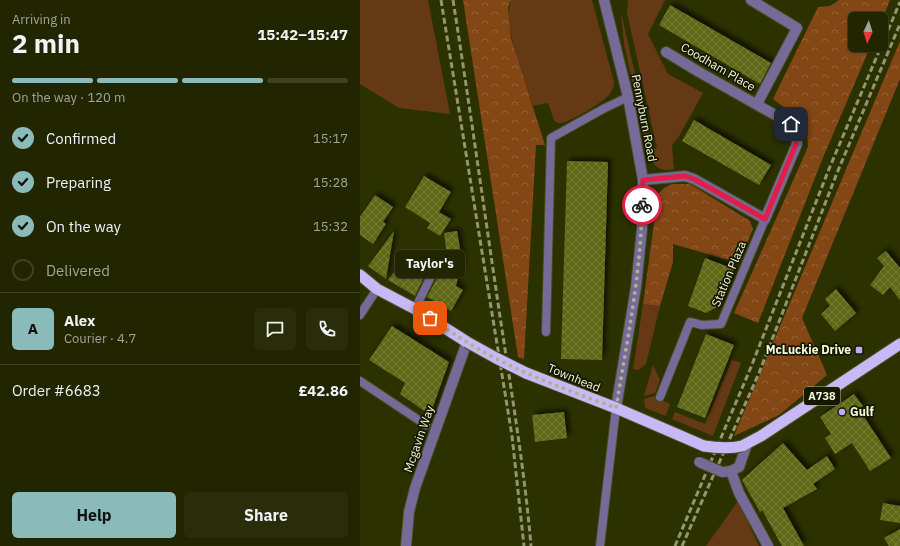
<!DOCTYPE html>
<html lang="en">
<head>
<meta charset="utf-8">
<style>
	body { margin:0; font-family:"IBM Plex Sans",sans-serif; background:#292d0a; color:#f1f3f6; height:100vh; display:flex; flex-direction:column; font-size:15px; white-space:nowrap }
	* { box-sizing:border-box; margin:0 }
	p { font-size:13px; color:#a2a599 }
	.icon { flex:none; width:22px; height:22px; fill:none; stroke:currentColor; stroke-width:2; stroke-linecap:round; stroke-linejoin:round }
	.map { position:relative; flex:1; overflow:hidden }
	.drawer { display:flex; flex-direction:column; background:#212500; width:360px }
	.drawer>* { flex:none }
	.needle { width:26px; rotate:184deg }
	.fabs { position:absolute; left:488px; top:12px; display:grid; gap:8px }
	.fabs a { display:grid; place-items:center; width:40px; height:40px; border-radius:6px; background:#212500; box-shadow:0 1px 3px #0004,0 0 0 1px #3e4222; font-size:20px }
	.pin { position:absolute; display:grid; place-items:center; width:34px; height:34px; color:#fff; margin:-17px; border-radius:8px; box-shadow:0 2px 6px #0006 }
	.courier { position:absolute; display:grid; place-items:center; width:40px; height:40px; margin:-20px; border:3px solid #e11d48; border-radius:50%; background:#fff; color:#222; box-shadow:0 1px 5px #0007 }
	.bubble { position:absolute; height:28px; border-radius:6px; background:#212500; box-shadow:0 1px 3px #0004,0 0 0 1px #3e4222; font-size:13px; font-weight:800; line-height:28px; text-align:center }
	.overview em { font-style:normal; font-weight:800 }
	.overview div { display:flex; flex-direction:column-reverse }
	.overview { display:flex; align-items:center; justify-content:space-between; height:68px; padding:0 12px }
	h1 { font-size:26px; font-weight:800; line-height:30px }
	.bar { display:grid; grid-template-columns:repeat(4,1fr); gap:6px 4px; align-content:center; height:48px; padding:0 12px }
	.bar i { height:5px; border-radius:3px; background:#3e4222 }
	.bar .on { background:#8bbbb9 }
	.bar p { grid-column:span 4 }
	.line { display:flex; align-items:center; gap:10px; padding:0 12px; border-top:1px solid #3e4222 }
	.line div { flex:1 }
	.round { display:grid; place-items:center; flex:none; width:42px; height:42px; border-radius:6px; background:#292d0a }
	ol { padding:0 12px; list-style:none }
	li { display:flex; align-items:center; gap:12px; height:44px }
	li p { margin-inline-start:auto }
	li .icon { padding:4px; border-radius:50%; background:#8bbbb9; color:#111; stroke-width:4 }
	li:last-child { color:#a2a599 }
	li i { width:22px; height:22px; border:2px solid #3e4222; border-radius:50% }
	.cta { display:flex; gap:8px; margin-top:auto; padding:8px 12px }
	.cta a { flex:1; height:46px; border-radius:6px; background:#8bbbb9; color:#111; font-size:16px; font-weight:800; line-height:46px; text-align:center }
	.cta a+a { background:#292d0a; color:#f1f3f6 }
	main { display:flex; flex:1; min-height:0 }
	.map>svg:first-child { display:block }
	.green { fill:#663915 }
	.forest { fill:url(#forest-crowns) }
	.building { fill:url(#building-cross-hatch); filter:url(#shadow) }
	.lines { fill:none; stroke-linecap:round; stroke-linejoin:round }
	.service-casing { stroke:#484d1e; stroke-width:10 }
	.pedestrian-casing { stroke:#484d1e; stroke-width:12 }
	.minor-casing { stroke:#484d1e; stroke-width:12 }
	.tertiary-casing { stroke:#484d1e; stroke-width:12 }
	.trunk-casing { stroke:#484d1e; stroke-width:13 }
	.service { stroke:#756a98; stroke-width:8 }
	.pedestrian { stroke:#756a98; stroke-width:10 }
	.minor { stroke:#756a98; stroke-width:10 }
	.tertiary { stroke:#756a98; stroke-width:10 }
	.trunk { stroke:#c8b9f6; stroke-width:11 }
	.rail { stroke:#91966e; stroke-width:3; stroke-dasharray:6 3; stroke-linecap:butt }
	.pedestrian-bridge-casing { stroke:#484d1e; stroke-width:12; stroke-linecap:butt }
	.trunk-bridge-casing { stroke:#484d1e; stroke-width:13; stroke-linecap:butt }
	.pedestrian-bridge { stroke:#756a98; stroke-width:10 }
	.trunk-bridge { stroke:#c8b9f6; stroke-width:11 }
	.done { stroke:#adb28c; stroke-width:4; stroke-dasharray:0 7.2 }
	.route { stroke:#e11d48; stroke-width:5 }
	.poi-dot { fill:#bda9f5; stroke:#151801; stroke-width:1.5 }
	.labels { text-anchor:middle; stroke-width:3.5; stroke-linejoin:round; paint-order:stroke }
	.shield { fill:#151801; stroke:#b0b598; stroke-width:1 }
	.shield-label { font-size:11px; font-weight:bold; fill:#f3f8d8 }
	.street-label { font-size:12px; fill:#f3f8d8; stroke:#151801 }
	.poi-label { font-size:12px; font-weight:bold; fill:#f3f8d8; stroke:#151801; text-anchor:end }
</style>
</head>
<body>
<main>
<section class="drawer">
<div class="overview"><div><h1>2 min</h1><p>Arriving in</p></div><em>15:42–15:47</em></div>
<div class="bar"><i class="on"></i><i class="on"></i><i class="on"></i><i></i><p>On the way · 120 m</p></div>
<ol>
<li><svg class="icon" aria-label="check" viewBox="0 0 24 24"><path d="M5 12l5 5 9-10"/></svg>Confirmed<p>15:17</p></li>
<li><svg class="icon" aria-label="check" viewBox="0 0 24 24"><path d="M5 12l5 5 9-10"/></svg>Preparing<p>15:28</p></li>
<li><svg class="icon" aria-label="check" viewBox="0 0 24 24"><path d="M5 12l5 5 9-10"/></svg>On the way<p>15:32</p></li>
<li><i></i>Delivered</li>
</ol>
<div class="line" style="height:72px"><b class="round" style="background:#8bbbb9;color:#111">A</b><div><b>Alex</b><p>Courier · 4.7</p></div><a class="round"><svg class="icon" aria-label="chat" viewBox="0 0 24 24"><path d="M4 5h16v11H9l-5 4z"/></svg></a><a class="round"><svg class="icon" aria-label="phone" viewBox="0 0 24 24"><path d="M5 4h4l2 5-3 2q2 4 5 5l2-3 5 2v4C11 20 4 13 5 4z"/></svg></a></div>
<div class="line" style="height:52px"><div>Order #6683</div><b>£42.86</b></div>
<div class="cta"><a>Help</a><a>Share</a></div>
</section>
<div class="map">
<svg width="540" height="546" viewBox="0 0 540 546">
	<defs>
		<pattern id="forest-crowns" width="20" height="18" patternUnits="userSpaceOnUse"><rect width="20" height="18" fill="#834715"/><path d="M2 6a3 3 0 1 1 6 0M12 15a3 3 0 1 1 6 0" fill="none" stroke="#956236"/></pattern>
		<pattern id="building-cross-hatch" width="8" height="8" patternUnits="userSpaceOnUse"><rect width="8" height="8" fill="#5f6716"/><path d="M0 0l8 8M0 8l8-8" fill="none" stroke="#767e37"/></pattern>
		<filter id="shadow"><feDropShadow dx="3.5" dy="-3.5" stdDeviation="2" flood-color="#0009"/></filter>
	</defs>
	<rect width="100%" height="100%" fill="#2c3100"/>
	<g class="green">
		<path d="M0,0h68l22,114 -51,-6 -39,-24z"/>
		<path d="M151,0h81l22,82c0,5 -2,10 -6,14 -6,7 -39,27 -48,27 -4,0 -4,-1 -6,-3l-6,-17 -15,3c-8,-27 -31,-80 -22,-106z"/>
		<path d="M268,0h37l-17,34 20,40 35,19 -25,45 -6,7 2,24c-15,4 -22,-4 -27,-18l10,-3 -30,-135z"/>
		<path d="M261,12l30,132 -5,1 -22,-101z"/>
		<path d="M283,304l17,2 -14,58 -8,6 -5,-1z"/>
		<path d="M372,360l9,3 -28,73 -41,-17 3,-7 30,12z"/>
		<path d="M293,365l7,15 -5,13 -11,3z"/>
		<path d="M293,396l17,8 -4,12 -21,-8 -1,-9z"/>
		<path d="M378,501l21,45h-53z"/>
	</g>
	<g class="forest">
		<path d="M103,0h48l-3,7 3,31 34,107h-9l-12,214 -6,-2z"/>
		<path d="M479,0h51l-9,23v-4h-26v26h16l-49,115 -64,163 -24,-10 74,-166 -1,-16 -6,-11 -28,-21 45,-92 12,-1z"/>
		<path d="M540,41v38l-98,239 25,57 -48,40 -45,21z"/>
		<path d="M312,184h18l60,37 3,8 -14,34 -66,-19v18l-13,44 -17,-2 15,-110 6,-6z"/>
	</g>
	<g class="building">
		<path d="M310,5l101,58 -11,21 -101,-59z"/>
		<path d="M334,120l77,45 -12,20 -77,-44z"/>
		<path d="M207,161l41,1 -6,198 -41,-1z"/>
		<path d="M64,176l27,16 -12,20 12,7 -11,17 -13,-8 3,-5 -25,-16z"/>
		<path d="M15,195l18,12 -10,15 3,2 -13,20 -13,-9v-18z"/>
		<path d="M34,231l-8,48 -18,-13z"/>
		<path d="M97,231l5,29 -6,26 7,4 -12,21 -24,-14 11,-21 5,3 4,-23 -3,-23z"/>
		<path d="M526,251l14,17v32l-10,-13 -7,8 -13,-10 14,-19 -7,-8z"/>
		<path d="M345,258l29,11 -13,36 -15,8 -18,-7z"/>
		<path d="M43,261l23,12 -11,23 -27,-16z"/>
		<path d="M476,289l20,24 -21,18 -14,-17 9,-8 -5,-7z"/>
		<path d="M32,326l57,36 -19,53 -30,-21 5,-11 -36,-23z"/>
		<path d="M346,334l28,11 -29,73 -28,-11z"/>
		<path d="M494,394l9,12 -4,3 32,49 -21,13 -18,-28 -17,11 -10,-16 6,-4 -11,-17z"/>
		<path d="M204,412l3,26 -32,4 -3,-27z"/>
		<path d="M423,443l24,27 20,-14 8,13 -22,15 4,5 -34,19 21,38h-22l-20,-36 -2,2 -18,-32z"/>
		<path d="M523,503l17,3v17l-20,-3z"/>
		<path d="M540,529v17h-11l-5,-8z"/>
	</g>
	<g class="lines">
		<g class="service-casing">
			<g id="service">
				<path d="M55,309l24,-49"/>
				<path d="M0,315l17,-26"/>
				<path d="M186,332l5,-194 52,-29 25,-12"/>
				<path d="M0,381l66,44"/>
				<path d="M300,397l30,-75 12,3 19,-1 44,-105"/>
				<path d="M240,546l16,-138"/>
			</g>
		</g>
		<g class="pedestrian-casing">
			<path id="pedestrian" d="M363,472l8,-1 8,-4 8,-23"/>
		</g>
		<g class="minor-casing">
			<g id="minor">
				<path d="M391,0l46,28 -40,76"/>
				<path d="M283,180l42,-4 9,3 71,40 32,-75 -1,-11 -5,-9 -92,-52 -33,-20"/>
				<path d="M371,471l8,22 29,53"/>
				<path d="M46,546l3,-34 6,-24 52,-146"/>
			</g>
		</g>
		<g class="tertiary-casing">
			<path id="tertiary" d="M244,0l24,97 15,83 -1,49 -6,58 -20,121"/>
		</g>
		<g class="trunk-casing">
			<g id="trunk">
				<path d="M0,275l17,14 38,20 52,33"/>
				<path d="M166,373l90,35 88,38"/>
				<path d="M382,446l19,-10 139,-92"/>
			</g>
		</g>
		<use href="#service" class="service"/>
		<use href="#pedestrian" class="pedestrian"/>
		<use href="#minor" class="minor"/>
		<use href="#tertiary" class="tertiary"/>
		<use href="#trunk" class="trunk"/>
		<g class="rail">
			<path d="M81,0l71,436 12,110"/>
			<path d="M93,0c16,101 30,202 45,303 12,81 26,161 33,243"/>
			<path d="M315,546l76,-179 78,-198 71,-167"/>
			<path d="M322,546l77,-173 78,-200 63,-149"/>
		</g>
		<g class="pedestrian-bridge-casing">
			<path id="pedestrian-bridge" d="M339,462l23,10"/>
		</g>
		<g class="trunk-bridge-casing">
			<g id="trunk-bridge">
				<path d="M107,342l29,16 30,15"/>
				<path d="M344,446c13,2 25,3 38,0"/>
			</g>
		</g>
		<use href="#pedestrian-bridge" class="pedestrian-bridge"/>
		<use href="#trunk-bridge" class="trunk-bridge"/>
	</g>
	<g class="lines">
		<path class="done" d="M70,318c21,14 42,28 65,40 39,20 80,35 121,50 11,-67 25,-134 26,-203"/>
		<path class="route" d="M282,205l1,-25 42,-4 9,3 71,40 31,-75v-11l-5,-9"/>
	</g>
	<g class="poi-dot">
		<rect x="495" y="346" width="8" height="8" rx="2"/>
		<circle cx="482" cy="412" r="4"/>
	</g>
	<g class="labels">
		<rect class="shield" x="444" y="387" width="36" height="18" rx="3"/>
		<g class="shield-label">
			<text x="462" y="400">A738</text>
		</g>
		<g class="street-label">
			<text transform="translate(358 67) rotate(30)" y="4">Coodham Place</text>
			<text transform="translate(284 118) rotate(79)" y="4">Pennyburn Road</text>
			<text transform="translate(369 274) rotate(-67)" y="4">Station Plaza</text>
			<text transform="translate(214 378) rotate(22)" y="4">Townhead</text>
			<text transform="translate(59 439) rotate(-71)" y="4">Mcgavin Way</text>
		</g>
		<g class="poi-label">
			<text x="491" y="354">McLuckie Drive</text>
			<text x="490" y="416" text-anchor="start">Gulf</text>
		</g>
	</g>
</svg>
<div class="fabs">
<a><svg class="needle" viewBox="-14 -14 28 28"><path d="M0-13l5 13h-10z" fill="#e53935"/><path d="M0 13l5-13h-10z" fill="#a2a599"/></svg></a>
</div>
<div class="pin" style="left:70px;top:318px;background:#ea580c"><svg class="icon" aria-label="bag" viewBox="0 0 24 24"><path d="M5 8h14l-1 12H6zM9 8a3 3 0 0 1 6 0"/></svg></div>
<div class="pin" style="left:431px;top:124px;background:#1f2937"><svg class="icon" aria-label="home" viewBox="0 0 24 24"><path d="M3 11l9-7 9 7M6 9v11h12V9"/></svg></div>
<div class="courier" style="left:282px;top:205px"><svg class="icon" aria-label="bike" viewBox="0 0 24 24"><circle cx="6" cy="16" r="4"/><circle cx="18" cy="16" r="4"/><path d="M6 16l4-8h5l3 8M10 8l3 8H6M13 5h3"/></svg></div>
<div class="bubble" style="left:35px;top:250px;width:70px">Taylor's</div>
</div>
</main>
</body>
</html>
